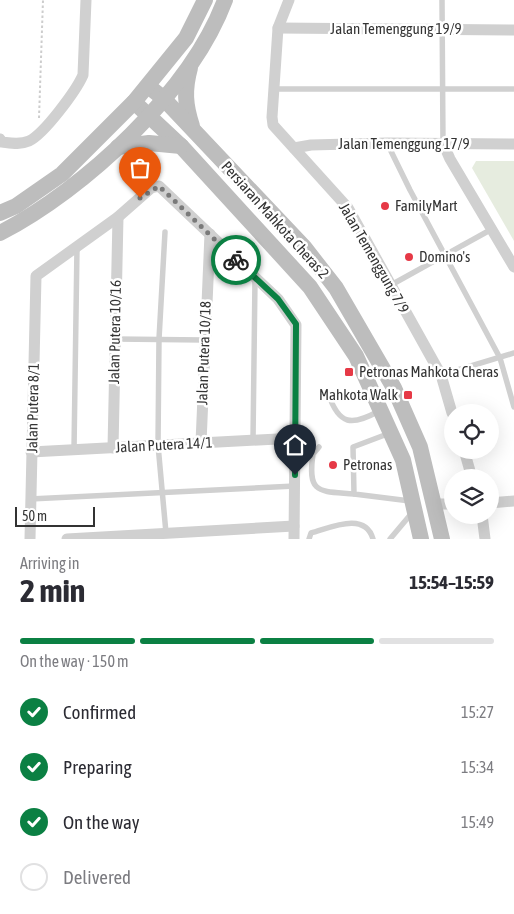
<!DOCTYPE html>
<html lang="en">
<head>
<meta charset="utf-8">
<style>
	body { margin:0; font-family:"Asap Condensed",sans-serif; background:#f2f2f3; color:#2b2b33; height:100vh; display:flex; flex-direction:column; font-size:19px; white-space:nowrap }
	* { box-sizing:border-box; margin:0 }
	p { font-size:16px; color:#7c7c81 }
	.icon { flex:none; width:28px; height:28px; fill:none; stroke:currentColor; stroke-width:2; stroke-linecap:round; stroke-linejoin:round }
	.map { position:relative; height:539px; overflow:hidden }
	.panel { display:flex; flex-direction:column; background:#fff; flex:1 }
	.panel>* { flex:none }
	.fabs { position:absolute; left:444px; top:404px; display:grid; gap:10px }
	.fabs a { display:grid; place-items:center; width:55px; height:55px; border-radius:50%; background:#fff; box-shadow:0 5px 20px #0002; font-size:25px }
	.scale { position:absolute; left:15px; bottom:12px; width:80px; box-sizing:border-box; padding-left:5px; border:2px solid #333; border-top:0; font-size:14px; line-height:18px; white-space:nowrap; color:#333; -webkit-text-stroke:4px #fff; paint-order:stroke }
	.pin { position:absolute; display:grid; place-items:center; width:42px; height:42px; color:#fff; margin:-51px -21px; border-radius:50% 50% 50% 0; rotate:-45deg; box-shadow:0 0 5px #0007 }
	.pin .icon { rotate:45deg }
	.courier { position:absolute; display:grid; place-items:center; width:50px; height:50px; margin:-25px; border:4px solid #0b8043; border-radius:50%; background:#fff; color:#222; box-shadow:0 1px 6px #0007 }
	.summary em { font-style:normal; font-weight:700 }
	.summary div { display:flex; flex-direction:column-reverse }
	.summary { display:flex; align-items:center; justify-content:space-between; height:85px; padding:0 20px }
	h1 { font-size:32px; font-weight:700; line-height:38px }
	.bar { display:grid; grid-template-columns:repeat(4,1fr); gap:8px 5px; align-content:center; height:60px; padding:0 20px }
	.bar i { height:6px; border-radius:4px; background:#e1e1e2 }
	.bar .current { background:#0b8043 }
	.bar p { grid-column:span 4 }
	ol { padding:0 20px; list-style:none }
	li { display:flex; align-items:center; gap:15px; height:55px }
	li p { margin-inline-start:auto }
	li .icon { padding:5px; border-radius:50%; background:#0b8043; color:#fff; stroke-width:4 }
	li:last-child { color:#7c7c81 }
	li i { width:28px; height:28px; border:2px solid #e1e1e2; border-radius:50% }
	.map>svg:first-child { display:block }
	.green { fill:#e6ecdf }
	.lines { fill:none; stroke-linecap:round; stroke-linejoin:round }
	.path { stroke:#cdcdcd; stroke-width:2; stroke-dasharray:2.5 2.5; stroke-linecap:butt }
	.lane { stroke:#d0d0d0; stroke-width:5.5 }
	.street { stroke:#d0d0d0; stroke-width:11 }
	.secondary { stroke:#bdbdbd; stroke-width:16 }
	.done { stroke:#7a7a7a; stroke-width:5; stroke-dasharray:0 9 }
	.route { stroke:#0b8043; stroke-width:6 }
	.poi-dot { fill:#e63946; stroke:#fff; stroke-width:2 }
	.labels { text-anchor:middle; stroke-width:5; stroke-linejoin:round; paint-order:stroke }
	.street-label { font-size:15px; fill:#333; stroke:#fff }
	.poi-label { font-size:15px; fill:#333; stroke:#fff; text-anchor:start }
</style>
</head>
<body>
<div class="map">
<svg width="514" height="539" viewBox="0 0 514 539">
	<rect width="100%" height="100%" fill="#fff"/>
	<path class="green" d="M476,161h38v80l-42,-73z"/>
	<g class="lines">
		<path class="path" d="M39,118l4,-118"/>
		<g class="lane">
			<path d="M442,0l1,143"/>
			<path d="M274,89h240"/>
			<path d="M387,143l23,47 90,168 14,49"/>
			<path d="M165,232l-6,107 -1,106 8,88"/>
			<path d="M391,285l101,-56"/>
			<path d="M115,339l89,1"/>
			<path d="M441,375l73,-22"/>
			<path d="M328,393c11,33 24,33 51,18"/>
			<path d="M390,433l-37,14 1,47 56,7"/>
			<path d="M253,440l2,-161"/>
			<path d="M319,447l-6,7c-6,41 7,37 41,40"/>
			<path d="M74,450l3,-203"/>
			<path d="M30,499l265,-13"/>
			<path d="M309,539l2,-6c19,-5 54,-22 62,6"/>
			<path d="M390,539l21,-25"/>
		</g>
		<g class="street">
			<path d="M289,0l-11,28 -6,89 1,8 75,83 93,167 11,38"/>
			<path d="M278,28l236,2"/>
			<path d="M0,139l2,3c9,1 18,3 27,-1 15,-7 47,-50 54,-66l3,-75"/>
			<path d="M443,143l7,16 64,108"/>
			<path d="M294,148l17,-3 76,-2 127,1"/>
			<path d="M201,443l9,-209"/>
			<path d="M113,448l5,-231"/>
			<path d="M464,450l8,28"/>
			<path d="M31,452l265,-14"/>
			<path d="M490,503l24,-2"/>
			<path d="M435,504h17"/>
			<path d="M482,515l3,24"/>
			<path d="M30,539l6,-263 82,-59 33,-29 8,-2 119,113 18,26 -2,214"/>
			<path d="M67,539l227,-13"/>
		</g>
		<g class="secondary">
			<path d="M190,68c-6,22 -5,37 2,58"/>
			<path d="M148,86l15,12 141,149 32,41 58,100 26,59 22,92"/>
			<path d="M134,102l47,44 129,141 46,69 47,104 18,79"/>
			<path d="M118,147l31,-4 32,3"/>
			<path d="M0,213l16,-7 46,-32 72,-72 52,-64 19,-38"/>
			<path d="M0,233c85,-44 191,-142 225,-233"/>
		</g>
	</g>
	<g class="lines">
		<path class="done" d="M140,198l19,-12 77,74"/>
		<path class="route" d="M236,260l42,39 18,25 -1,151"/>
	</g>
	<g class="poi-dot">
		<circle cx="385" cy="206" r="5"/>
		<circle cx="409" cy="257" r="5"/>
		<rect x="344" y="367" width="10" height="10" rx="2.5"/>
		<rect x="403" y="390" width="10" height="10" rx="2.5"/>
		<circle cx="333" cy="465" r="5"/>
	</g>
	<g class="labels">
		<g class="street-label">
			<text x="396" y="34">Jalan Temenggung 19/9</text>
			<text x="404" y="149">Jalan Temenggung 17/9</text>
			<text transform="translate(275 220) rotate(48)" y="5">Persiaran Mahkota Cheras 2</text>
			<text transform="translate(374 258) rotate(60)" y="5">Jalan Temenggung 7/9</text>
			<text transform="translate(115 332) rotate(-89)" y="5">Jalan Putera 10/16</text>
			<text transform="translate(204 353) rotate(-88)" y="5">Jalan Putera 10/18</text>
			<text transform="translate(33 408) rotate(-89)" y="5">Jalan Putera 8/1</text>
			<text transform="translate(164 445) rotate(-3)" y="5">Jalan Putera 14/1</text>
		</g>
		<g class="poi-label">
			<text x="395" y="211">FamilyMart</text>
			<text x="419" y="262">Domino's</text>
			<text x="359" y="377">Petronas Mahkota Cheras</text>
			<text x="398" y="400" text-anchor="end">Mahkota Walk</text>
			<text x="343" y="470">Petronas</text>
		</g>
	</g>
</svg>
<div class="fabs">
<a><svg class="icon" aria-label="locate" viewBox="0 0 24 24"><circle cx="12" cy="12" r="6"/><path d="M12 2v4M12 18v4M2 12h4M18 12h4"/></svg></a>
<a><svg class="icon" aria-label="layers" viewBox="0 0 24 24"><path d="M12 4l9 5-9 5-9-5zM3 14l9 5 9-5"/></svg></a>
</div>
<div class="scale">50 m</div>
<div class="pin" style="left:140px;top:198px;background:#ea580c"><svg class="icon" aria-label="bag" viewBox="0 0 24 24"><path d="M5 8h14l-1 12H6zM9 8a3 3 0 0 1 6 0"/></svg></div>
<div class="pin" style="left:295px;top:475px;background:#1f2937"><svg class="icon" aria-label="home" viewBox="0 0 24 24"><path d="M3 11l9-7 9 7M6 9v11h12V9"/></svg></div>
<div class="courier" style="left:236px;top:260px"><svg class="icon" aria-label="bike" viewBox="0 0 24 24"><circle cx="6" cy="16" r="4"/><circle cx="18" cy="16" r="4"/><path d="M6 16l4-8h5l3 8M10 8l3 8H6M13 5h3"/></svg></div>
</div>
<section class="panel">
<div class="summary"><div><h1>2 min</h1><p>Arriving in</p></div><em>15:54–15:59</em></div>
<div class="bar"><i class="current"></i><i class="current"></i><i class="current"></i><i></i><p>On the way · 150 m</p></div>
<ol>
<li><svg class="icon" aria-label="check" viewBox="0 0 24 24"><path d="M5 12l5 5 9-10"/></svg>Confirmed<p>15:27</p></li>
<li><svg class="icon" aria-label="check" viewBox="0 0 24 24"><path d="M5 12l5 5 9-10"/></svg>Preparing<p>15:34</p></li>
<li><svg class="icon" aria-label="check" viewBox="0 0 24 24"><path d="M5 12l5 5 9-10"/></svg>On the way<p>15:49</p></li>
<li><i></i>Delivered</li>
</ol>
</section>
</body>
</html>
